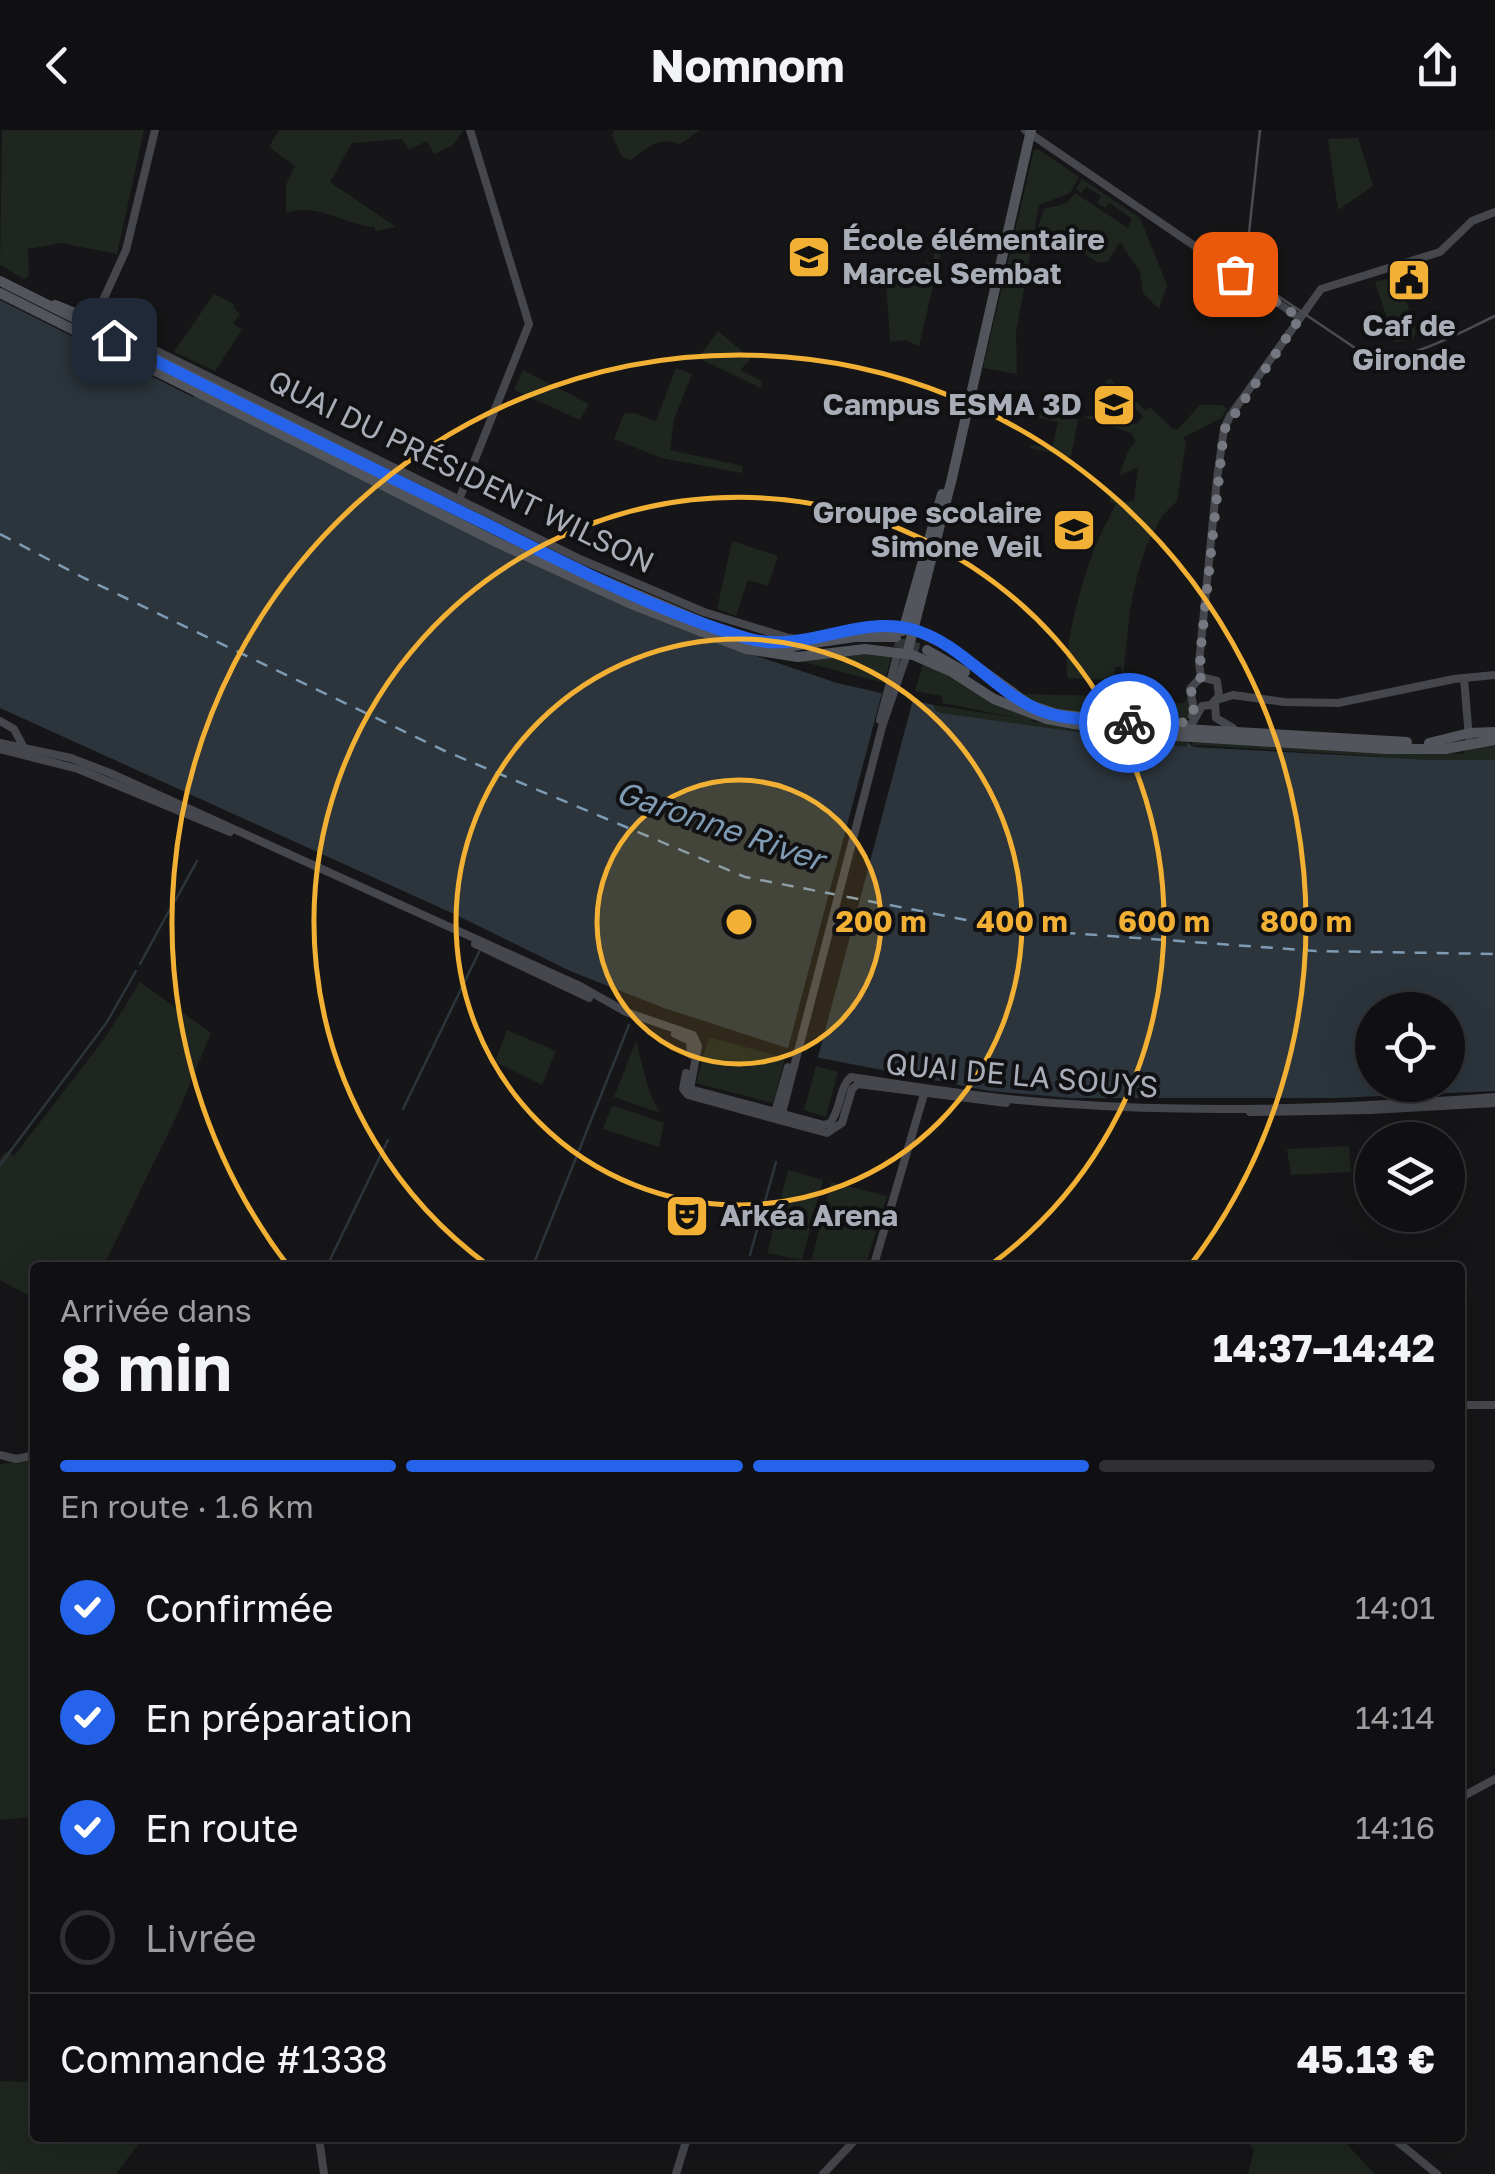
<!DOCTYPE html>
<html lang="fr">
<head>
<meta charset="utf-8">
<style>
	body { margin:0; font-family:"Golos Text",sans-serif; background:#19191b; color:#f1f3f6; height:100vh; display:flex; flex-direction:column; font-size:38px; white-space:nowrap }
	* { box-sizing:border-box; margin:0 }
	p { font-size:32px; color:#9c9d9f }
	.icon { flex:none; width:55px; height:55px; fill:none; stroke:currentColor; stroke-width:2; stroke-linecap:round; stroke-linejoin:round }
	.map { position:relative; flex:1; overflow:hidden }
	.drawer { position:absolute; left:30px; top:1132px; width:1435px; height:880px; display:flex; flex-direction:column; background:#101012; border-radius:10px; box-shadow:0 10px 40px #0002,0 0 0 2px #303032 }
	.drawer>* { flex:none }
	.controls { position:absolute; left:1355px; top:862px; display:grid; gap:20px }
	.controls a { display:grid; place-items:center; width:110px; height:110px; border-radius:50%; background:#101012; box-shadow:0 10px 40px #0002,0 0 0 2px #303032; font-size:50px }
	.pin { position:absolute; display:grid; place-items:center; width:85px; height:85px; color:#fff; margin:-42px; border-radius:20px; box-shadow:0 5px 15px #0006 }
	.courier { position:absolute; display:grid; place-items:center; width:100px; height:100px; margin:-50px; border:8px solid #2563eb; border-radius:50%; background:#fff; color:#222; box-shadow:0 2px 12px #0007 }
	.summary em { font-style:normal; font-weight:700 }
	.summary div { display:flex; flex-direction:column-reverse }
	.summary { display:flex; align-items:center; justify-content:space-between; height:170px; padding:0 30px }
	h1 { font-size:65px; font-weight:700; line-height:75px }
	.bar { display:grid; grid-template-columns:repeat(4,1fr); gap:15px 10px; align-content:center; height:120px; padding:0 30px }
	.bar i { height:12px; border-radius:8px; background:#303032 }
	.bar .current { background:#2563eb }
	.bar p { grid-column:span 4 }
	.line { display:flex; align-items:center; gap:25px; padding:0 30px; border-top:2px solid #303032 }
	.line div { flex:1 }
	ol { padding:0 30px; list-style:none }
	li { display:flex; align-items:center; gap:30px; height:110px }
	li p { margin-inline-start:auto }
	li .icon { padding:10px; border-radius:50%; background:#2563eb; color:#fff; stroke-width:4 }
	li:last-child { color:#9c9d9f }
	li i { width:55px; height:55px; border:5px solid #303032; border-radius:50% }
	header { display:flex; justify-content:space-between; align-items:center; height:130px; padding:0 30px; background:#101012; font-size:45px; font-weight:700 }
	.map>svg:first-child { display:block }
	.green { fill:#1e261f }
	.water { fill:#2c353c; fill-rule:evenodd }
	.pier { fill:#161618 }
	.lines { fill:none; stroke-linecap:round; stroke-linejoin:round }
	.stream { stroke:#2c353c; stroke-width:2.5 }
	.ferry { stroke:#7f9bb3; stroke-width:2.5; stroke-dasharray:12 10; stroke-linecap:butt }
	.primary-tunnel { stroke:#333438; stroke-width:10; stroke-dasharray:10 5; stroke-linecap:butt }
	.secondary { stroke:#45474d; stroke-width:8 }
	.primary { stroke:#53555c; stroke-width:10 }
	.tram { stroke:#4a4c52; stroke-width:2.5 }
	.done { stroke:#757880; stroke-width:10; stroke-dasharray:0 18 }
	.route { stroke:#2563eb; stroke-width:12 }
	.ring { fill:none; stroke:#f2b134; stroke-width:5 }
	.labels { text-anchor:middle; stroke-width:8; stroke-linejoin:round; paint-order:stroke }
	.poi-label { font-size:30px; font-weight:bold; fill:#a8adb8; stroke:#111113; text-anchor:start }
	.street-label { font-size:30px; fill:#a8adb8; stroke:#111113 }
	.water-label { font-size:32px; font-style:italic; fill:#7f9bb3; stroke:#111113 }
	.centre { fill:#f2b134; stroke:#111113; stroke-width:5 }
	.ring-label { font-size:30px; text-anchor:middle; font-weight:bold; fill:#f2b134; stroke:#111113; stroke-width:8; stroke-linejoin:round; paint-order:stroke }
</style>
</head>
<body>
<header><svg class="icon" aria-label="back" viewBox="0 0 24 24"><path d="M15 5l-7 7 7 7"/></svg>Nomnom<svg class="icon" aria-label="share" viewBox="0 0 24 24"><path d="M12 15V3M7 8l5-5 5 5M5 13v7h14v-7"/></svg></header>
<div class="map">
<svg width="1495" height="2044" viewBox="0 0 1495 2044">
	<rect width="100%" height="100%" fill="#161618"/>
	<g class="green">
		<path d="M2,0h142l-27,124 -56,-11 -33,6 1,26 -5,4 -24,-14z"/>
		<path d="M279,0h185l-12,16 -18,8 -7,-13 -18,9 -7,-11 -50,4 -22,39 66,45 -21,4v-4c-31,-2 -57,-25 -89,-14v-28l9,-19 -26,-19z"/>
		<path d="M614,0h86l-20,14c-23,-8 -31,3 -49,16l-8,-2 -11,-22z"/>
		<path d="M1358,8l15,48 -35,24 -10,-71z"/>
		<path d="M1038,19l41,28 -9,16 -31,12 -23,128 1,41 -34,-6 51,-218z"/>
		<path d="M1082,49l58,39 27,67 -8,24 -16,-16 -3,-21 -20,-30 -13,20h-10l-26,-18 -36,-9 9,-26 23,-6 8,-10 53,35 4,-9 -22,-16 -5,5 -8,-5 4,-7 -15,-9 -5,6 -5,-4z"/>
		<path d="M937,112l6,2 -24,102 -15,-6 -14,2 -4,-60 6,-7 30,7 5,-20h5z"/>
		<path d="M1399,146l17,57 -3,6 -18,3 -20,-60z"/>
		<path d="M214,164l20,10 -1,4 7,6 -7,9 9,7 -27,41 -41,-19z"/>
		<path d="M718,201l33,28 -11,11 22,11 -1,7 -63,-30z"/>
		<path d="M676,238l16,6 -18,45 -4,31 73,16 -1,7 -81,-15 -47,-19 10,-25 11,-1 21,8z"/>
		<path d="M523,240l66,34 -9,16 -66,-30z"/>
		<path d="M1109,248l37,33 4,-4 23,22h5l22,-24h22l5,4 -6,9 -38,20 3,4 -9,59 -15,15 -16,31 -9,29 -7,34 -7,68 -2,-11h-6l-2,13 -45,-2c-7,-22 14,-97 24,-123 6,-17 16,-35 24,-51l-7,-3 2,-5 12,6 11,-1 4,-34 -19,9 10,-27 7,-7 -5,-9 -47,-16c17,-5 34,8 52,7l7,-8 -34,-31 -12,16 -3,-2z"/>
		<path d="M1042,268l36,22 -7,37 -41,-9v-3l22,3 6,-26 -19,-4z"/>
		<path d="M732,411l46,15 -10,30 -20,-6 -12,36 -19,-7z"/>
		<path d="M860,522l32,2 -8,29 -92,-24z"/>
		<path d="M924,530l117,59 -12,2 158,19 -1,8 -245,-35 -6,-3 -1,-5 89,14 -81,-16v-7l-27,-5z"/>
		<path d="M1020,564l90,2 63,7h10l4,-4 4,3 -3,17c-22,7 -125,-4 -148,-12 -7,-3 -14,-9 -20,-13z"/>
		<path d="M1193,610l271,14 1,-6 30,-6v18h-62l-238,-15 -3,3z"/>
		<path d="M140,852l71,51 -35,84 -73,150 -68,1v31l-35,-19v-121l6,-8 8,5 91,-118z"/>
		<path d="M507,900l49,21 -14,34 -47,-23z"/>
		<path d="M709,907l76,21 -12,45 -77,-20z"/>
		<path d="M636,911l13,50 11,22 -46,-16z"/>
		<path d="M816,936l22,6 -12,45 -22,-7z"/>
		<path d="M615,976l49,17 -5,24 -56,-18 8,-21z"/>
		<path d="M1349,1016l2,26 -60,3 -4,-26z"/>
		<path d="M788,1040l35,10 -21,80 -35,-7z"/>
		<path d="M831,1052l56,14 -22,71h-33l-21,-5z"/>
		<path d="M35,1330v357l-35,3v-356z"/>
		<path d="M34,1919l1,89h108l-27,36h-116v-93l33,1z"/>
		<path d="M1244,2008h97l34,36h-127l6,-24z"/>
	</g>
	<path class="water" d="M0,170l193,97 11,-18 374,184 -4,9 121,52 8,14 134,45 97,22 1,5 6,3 245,34 2,-5 5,5 240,13h62v331l-159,7h-265l-81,-7 -175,-34 -151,-49 -94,-37 -116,-57 -454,-206zM1372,880h76v75h-76z"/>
	<path class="pier" d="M883,559l31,7 -97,365 -30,-9z"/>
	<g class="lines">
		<g class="stream">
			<path d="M175,771l22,-40"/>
			<path d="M140,834l30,-55"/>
			<path d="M403,979l76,-157"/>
			<path d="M0,1035l107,-143 29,-51"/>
			<path d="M750,1125l26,-93"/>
			<path d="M326,1138l62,-128"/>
			<path d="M532,1138l97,-243"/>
			<path d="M747,1138l2,-6"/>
		</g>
		<path class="ferry" d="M0,404l84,44 361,173 300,126 268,52 303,22 179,3"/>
		<path class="primary-tunnel" d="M895,512l32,8"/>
		<g class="secondary">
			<path d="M155,0l-29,120 -27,59 3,15 478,235 124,53 85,26 19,2"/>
			<path d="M1025,0l275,188"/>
			<path d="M460,367l69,-173 -59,-194"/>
			<path d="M1201,547l-2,-14 18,-184 7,-50 6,-13 91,-127 119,-37 32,-31 23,-9"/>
			<path d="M1464,548l5,60"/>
			<path d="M1217,570l16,-5 51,7 54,1 116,-24 41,-4"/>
			<path d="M1215,573l1,15 17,10"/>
			<path d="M1192,586l2,-7 -4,-20 11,-12"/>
			<path d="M880,590l18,-68"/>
			<path d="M0,591l14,8 9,17"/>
			<path d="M1182,600l11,-8 9,-16 9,-1 8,-9 -2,-15 -16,-4"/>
			<path d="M0,613l71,15 39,15 470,213 46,26 67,23 5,11 -8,43 134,36 6,-2c11,-13 9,-36 21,-46 73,11 146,23 219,27 140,10 285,4 425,-7"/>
			<path d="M0,619l78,20 152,63"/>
			<path d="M475,814l114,54"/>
			<path d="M675,904l15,7 1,14"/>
			<path d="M686,943l-3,16 5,6 139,38 15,-10 10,-34 6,-5 148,19"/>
			<path d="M1250,982l121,-2 124,-7"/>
			<path d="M774,986l14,-49"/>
			<path d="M781,987l101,-390 25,-73"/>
			<path d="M873,1138l51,-174"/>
			<path d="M1460,1275h35"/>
			<path d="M0,1325l16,4 19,-4"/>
			<path d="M1460,1668l35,-19"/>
			<path d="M319,2008l5,36"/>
			<path d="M1393,2008l44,36"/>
			<path d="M676,2044l11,-36"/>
			<path d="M823,2044l34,-36"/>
		</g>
		<g class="primary">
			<path d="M0,151l575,287 134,57 61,20 16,2 69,-10h41"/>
			<path d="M0,163l496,249 133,61 117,46 52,8 67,-8 48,6 39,17 42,27 53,20 27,5 102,12 210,13h59l50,-9"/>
			<path d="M55,175l47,19"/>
			<path d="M903,501l39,-137"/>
			<path d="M821,507l60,-12 38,7 31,15 80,58 27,9 127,15 223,13"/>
			<path d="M927,520l38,22"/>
			<path d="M907,524l45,-176 79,-348"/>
			<path d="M1429,613l40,-10 26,-1"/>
		</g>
		<path class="tram" d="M1260,0l-14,131 10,20 105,71c36,18 99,-20 134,-36"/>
	</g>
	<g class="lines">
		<path class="done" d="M1129,593c20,2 51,9 64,-9 3,-15 -10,-28 9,-37l-2,-21 24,-226 76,-112 -65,-44"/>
		<path class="route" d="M114,210c122,62 245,122 368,182 85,42 173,89 264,116 57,17 109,-23 165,-9 50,13 81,61 128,81 26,11 62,9 90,13"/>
	</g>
	<circle cx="739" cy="792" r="142" fill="#f2b134" fill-opacity=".12"/>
	<g class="ring">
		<circle cx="739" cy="792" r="142"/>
		<circle cx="739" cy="792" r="283"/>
		<path d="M489 1136A425 425 0 1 1 989 1136"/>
		<path d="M289 1137A567 567 0 1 1 1189 1137"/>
	</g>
	<defs>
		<g id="school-square" transform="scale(2.25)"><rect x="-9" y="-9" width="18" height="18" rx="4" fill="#f2b134" stroke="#111113"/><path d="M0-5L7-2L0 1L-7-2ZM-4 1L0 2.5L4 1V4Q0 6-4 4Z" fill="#111"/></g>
		<g id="civic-square" transform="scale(2.25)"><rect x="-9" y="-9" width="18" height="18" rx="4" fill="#f2b134" stroke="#111113"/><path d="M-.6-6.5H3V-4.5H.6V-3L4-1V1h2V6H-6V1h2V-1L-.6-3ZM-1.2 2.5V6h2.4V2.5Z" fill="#111"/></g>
		<g id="university-square" transform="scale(2.25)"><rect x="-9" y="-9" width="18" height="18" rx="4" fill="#f2b134" stroke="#111113"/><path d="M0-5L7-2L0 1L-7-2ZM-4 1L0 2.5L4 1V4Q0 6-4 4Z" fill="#111"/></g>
		<g id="theatre-square" transform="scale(2.25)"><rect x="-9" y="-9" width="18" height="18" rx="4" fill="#f2b134" stroke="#111113"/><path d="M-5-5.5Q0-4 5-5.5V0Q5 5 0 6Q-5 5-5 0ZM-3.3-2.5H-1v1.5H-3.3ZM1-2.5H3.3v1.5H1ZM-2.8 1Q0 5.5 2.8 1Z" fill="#111"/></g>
	</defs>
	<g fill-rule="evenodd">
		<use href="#school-square" x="809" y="127"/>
		<use href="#civic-square" x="1409" y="150"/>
		<use href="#university-square" x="1114" y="275"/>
		<use href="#school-square" x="1074" y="400"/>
		<use href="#theatre-square" x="687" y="1086"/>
	</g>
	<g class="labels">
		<g class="poi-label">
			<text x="842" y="120">École élémentaire<tspan x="842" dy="34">Marcel Sembat</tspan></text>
			<text x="1409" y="206" text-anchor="middle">Caf de<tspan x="1409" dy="34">Gironde</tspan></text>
			<text x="1082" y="285" text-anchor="end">Campus ESMA 3D</text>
			<text x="1042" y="393" text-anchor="end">Groupe scolaire<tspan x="1042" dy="34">Simone Veil</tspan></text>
			<text x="720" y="1096">Arkéa Arena</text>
		</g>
		<g class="street-label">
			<text transform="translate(461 342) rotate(26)" y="10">QUAI DU PRÉSIDENT WILSON</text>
			<text transform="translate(1022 946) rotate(5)" y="10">QUAI DE LA SOUYS</text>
		</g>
		<g class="water-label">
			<text transform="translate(720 696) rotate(19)" y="11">Garonne River</text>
		</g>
	</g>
	<circle cx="739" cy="792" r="15" class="centre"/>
	<g class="ring-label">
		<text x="881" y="802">200 m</text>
		<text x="1022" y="802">400 m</text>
		<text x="1164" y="802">600 m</text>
		<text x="1306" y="802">800 m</text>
	</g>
</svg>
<div class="controls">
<a><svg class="icon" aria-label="locate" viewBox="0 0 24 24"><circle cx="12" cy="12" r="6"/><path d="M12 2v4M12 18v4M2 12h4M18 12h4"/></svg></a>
<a><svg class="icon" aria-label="layers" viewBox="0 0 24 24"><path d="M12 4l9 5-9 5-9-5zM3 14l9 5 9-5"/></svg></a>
</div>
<div class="pin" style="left:1235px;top:144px;background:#ea580c"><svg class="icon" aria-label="bag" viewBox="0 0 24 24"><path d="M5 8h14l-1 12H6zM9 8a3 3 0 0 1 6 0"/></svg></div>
<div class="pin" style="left:114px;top:210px;background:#1f2937"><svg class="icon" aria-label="home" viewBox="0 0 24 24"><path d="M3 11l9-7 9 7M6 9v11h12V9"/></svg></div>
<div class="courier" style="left:1129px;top:593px"><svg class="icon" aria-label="bike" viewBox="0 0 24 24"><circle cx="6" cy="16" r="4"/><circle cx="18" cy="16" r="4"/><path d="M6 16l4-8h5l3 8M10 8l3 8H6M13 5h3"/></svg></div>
<section class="drawer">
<div class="summary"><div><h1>8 min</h1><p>Arrivée dans</p></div><em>14:37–14:42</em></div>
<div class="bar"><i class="current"></i><i class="current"></i><i class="current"></i><i></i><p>En route · 1.6 km</p></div>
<ol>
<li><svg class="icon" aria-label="check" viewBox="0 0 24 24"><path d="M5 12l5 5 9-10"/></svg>Confirmée<p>14:01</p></li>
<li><svg class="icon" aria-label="check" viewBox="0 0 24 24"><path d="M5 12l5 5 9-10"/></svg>En préparation<p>14:14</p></li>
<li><svg class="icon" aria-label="check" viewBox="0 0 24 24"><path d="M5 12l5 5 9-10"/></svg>En route<p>14:16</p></li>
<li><i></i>Livrée</li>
</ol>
<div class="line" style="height:130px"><div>Commande #1338</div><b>45.13 €</b></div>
</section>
</div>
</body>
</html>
